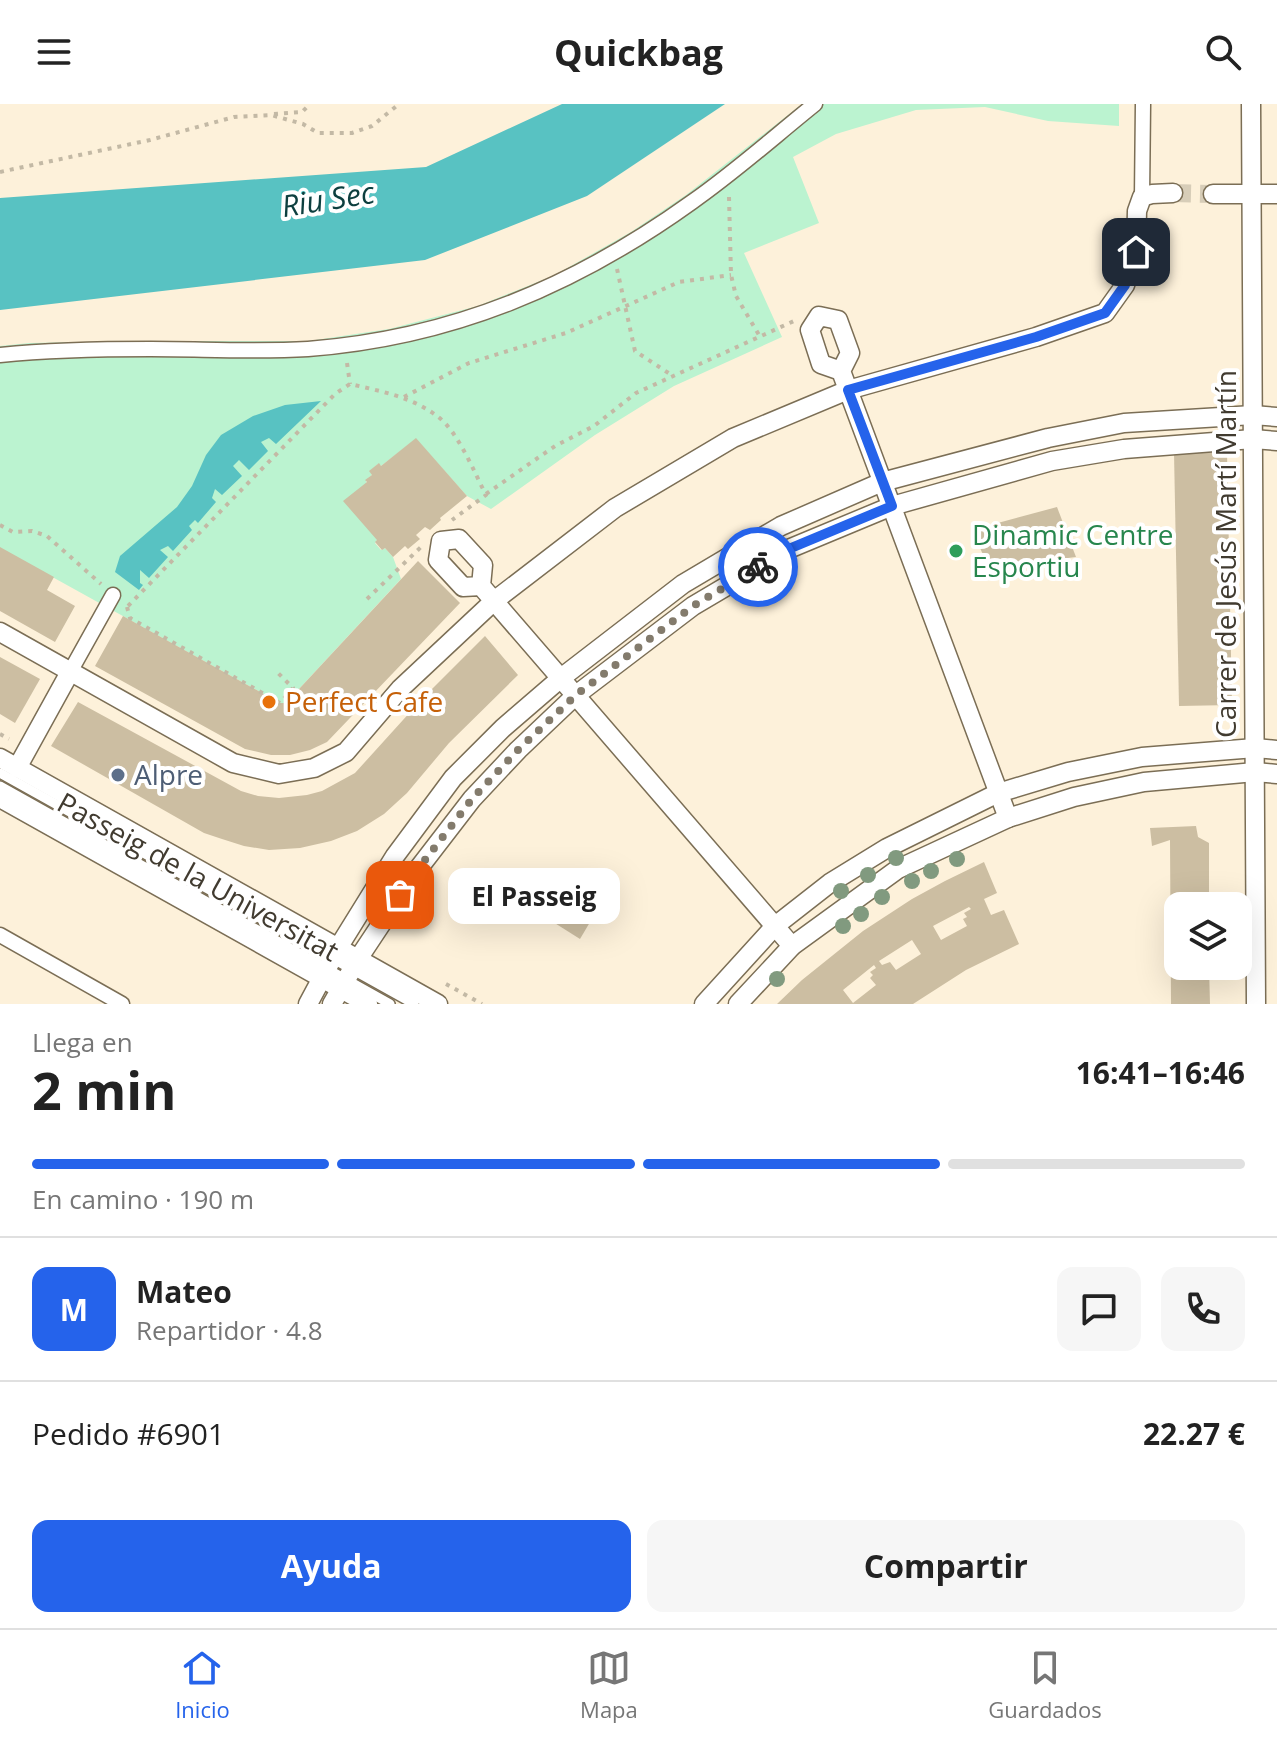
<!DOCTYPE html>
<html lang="es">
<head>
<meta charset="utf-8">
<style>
	body { margin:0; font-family:"Open Sans",sans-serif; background:#f6f6f6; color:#222; height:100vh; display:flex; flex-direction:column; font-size:30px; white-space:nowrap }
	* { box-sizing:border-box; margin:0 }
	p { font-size:26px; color:#767676 }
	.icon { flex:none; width:44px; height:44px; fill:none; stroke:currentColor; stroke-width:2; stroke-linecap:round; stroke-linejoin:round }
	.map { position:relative; height:900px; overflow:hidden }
	.sheet { display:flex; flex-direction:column; background:#fff; flex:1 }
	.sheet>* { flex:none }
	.controls { position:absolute; left:1164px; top:788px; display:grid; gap:16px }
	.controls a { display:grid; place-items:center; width:88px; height:88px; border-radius:16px; background:#fff; box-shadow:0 8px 32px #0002; font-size:40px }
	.pin { position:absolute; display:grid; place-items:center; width:68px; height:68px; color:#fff; margin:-34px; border-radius:16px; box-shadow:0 4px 12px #0006 }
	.courier { position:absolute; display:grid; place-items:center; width:80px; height:80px; margin:-40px; border:6px solid #2563eb; border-radius:50%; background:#fff; color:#222; box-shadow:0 2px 10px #0007 }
	.bubble { position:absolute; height:56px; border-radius:16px; background:#fff; box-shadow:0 8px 32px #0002; font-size:26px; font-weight:700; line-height:56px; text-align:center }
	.headline em { font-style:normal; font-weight:700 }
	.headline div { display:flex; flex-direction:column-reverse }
	.headline { display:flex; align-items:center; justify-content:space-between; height:136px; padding:0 32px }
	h1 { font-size:52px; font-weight:700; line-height:60px }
	.bar { display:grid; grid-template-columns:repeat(4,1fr); gap:12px 8px; align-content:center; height:96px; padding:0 32px }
	.bar i { height:10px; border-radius:6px; background:#e0e0e0 }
	.bar .selected { background:#2563eb }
	.bar p { grid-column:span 4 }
	.line { display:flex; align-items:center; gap:20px; padding:0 32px; border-top:2px solid #e0e0e0 }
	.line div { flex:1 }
	.round { display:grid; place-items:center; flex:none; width:84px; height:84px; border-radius:16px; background:#f6f6f6 }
	.button { display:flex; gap:16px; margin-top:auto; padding:16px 32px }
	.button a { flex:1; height:92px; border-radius:16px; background:#2563eb; color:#fff; font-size:32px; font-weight:700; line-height:92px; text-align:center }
	.button a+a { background:#f6f6f6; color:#222 }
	header { display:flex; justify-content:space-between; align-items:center; height:104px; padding:0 32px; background:#fff; font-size:36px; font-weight:700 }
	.tabs { display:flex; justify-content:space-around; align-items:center; height:112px; border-top:2px solid #e0e0e0; background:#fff; font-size:22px; color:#767676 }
	.tabs a { display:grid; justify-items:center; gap:4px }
	.tabs .selected { color:#2563eb }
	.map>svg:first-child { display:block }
	.green { fill:#bbf3d0 }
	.water { fill:#58c2c2 }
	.building { fill:#ccbea2; fill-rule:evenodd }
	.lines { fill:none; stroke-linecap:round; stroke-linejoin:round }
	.minor-tunnel { stroke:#d7cdb8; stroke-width:18; stroke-dasharray:18 9; stroke-linecap:butt }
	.service-casing { stroke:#7b6e55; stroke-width:12 }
	.pedestrian-casing { stroke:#7b6e55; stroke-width:17 }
	.minor-casing { stroke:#7b6e55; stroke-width:21 }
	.path { stroke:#c3b9a5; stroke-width:4; stroke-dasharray:4 6; stroke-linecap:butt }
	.service { stroke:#fff; stroke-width:9 }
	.pedestrian { stroke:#fff; stroke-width:14 }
	.minor { stroke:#fff; stroke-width:18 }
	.tree { fill:#819a7f }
	.done { stroke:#837b6c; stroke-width:8; stroke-dasharray:0 14.4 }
	.route { stroke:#2563eb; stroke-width:10 }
	.leisure-dot { fill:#2e9e5b; stroke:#fff; stroke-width:3 }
	.food-dot { fill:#e8710a; stroke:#fff; stroke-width:3 }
	.service-dot { fill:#5c6f8a; stroke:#fff; stroke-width:3 }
	.labels { text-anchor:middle; stroke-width:8; stroke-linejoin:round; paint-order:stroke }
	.leisure-label { font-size:28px; fill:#27864d; stroke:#fff; text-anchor:start }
	.street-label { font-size:28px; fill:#413b30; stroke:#fff }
	.food-label { font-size:28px; fill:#c56008; stroke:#fff; text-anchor:start }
	.service-label { font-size:28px; fill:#4e5e75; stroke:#fff; text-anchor:start }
	.water-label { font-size:30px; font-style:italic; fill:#0d3f3f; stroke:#fff }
</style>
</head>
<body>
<header><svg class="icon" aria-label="menu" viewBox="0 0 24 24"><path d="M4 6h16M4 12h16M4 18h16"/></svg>Quickbag<svg class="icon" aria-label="search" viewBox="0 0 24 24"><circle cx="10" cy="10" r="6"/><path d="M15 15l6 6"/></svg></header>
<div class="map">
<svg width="1277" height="900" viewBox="0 0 1277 900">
	<rect width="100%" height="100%" fill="#fdf1da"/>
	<path class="green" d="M802,0h317v22l-71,-5 -63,-14 -69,3 -80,24 -43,23 26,66 -75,30 38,84 -108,49 -79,49 -104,74 -24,-13 -51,-57 -35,27 -3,-2 -8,7 2,4 -6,5 11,60 -2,3 6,7 4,-2 8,9 8,22 -115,124h-6l-280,-155v-202l30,-3 122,-2h157l80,-12 89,-23 77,-31 76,-43 55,-37z"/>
	<g class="water">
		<path d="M562,0h163l-138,92 -162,64 -425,50v-112l426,-31z"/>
		<path d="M321,297l-45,43 -7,-6 -8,4 7,9 -19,19 -10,-10 -6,6 9,10 -20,19 -7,-6 -3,9 4,4 -18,21 -3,-3 -6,6 3,4 -19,21 -5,-5 -8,4 8,7 -19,21 -9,-8v13l3,2 -4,5 -24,-18 5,-16 57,-49 15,-21 14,-31 15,-20 32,-19 32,-11z"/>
	</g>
	<g class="building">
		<path d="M416,334l51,58 -27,22 1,2 -11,10 -5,-3 -9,8 4,4 -12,10 -3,-3 -12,11 -8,-9 -3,2 -7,-8 2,-2 -34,-39 24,-19 -2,-2 7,-5 -3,-4 10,-8 2,3z"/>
		<path d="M1227,348l5,253 -53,1 -5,-253z"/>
		<path d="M1057,403l19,50 -87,11 -17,-38z"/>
		<path d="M0,443l54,30 -7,13 28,16 -20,36 -55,-31z"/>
		<path d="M418,457l42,42 -133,139 -17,8 -20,5h-19l-26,-6 -150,-83 28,-50 157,87h6z"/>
		<path d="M485,532l33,39 -69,68 -42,50 -23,21 -27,17 -26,10 -31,7 -31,2 -25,-4 -22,-7 -18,-6 -153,-87 27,-44 163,89 17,5 21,2 28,-3 15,-4 33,-18 67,-74z"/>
		<path d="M0,553l40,22 -25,44 -15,-9z"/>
		<path d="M1196,722l2,11 11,6v63h-31v60h31l1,38h-39l-1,-164 -18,6 -2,-18z"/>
		<path d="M984,758l13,31 -13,6 7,16 13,-5 15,34 -53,26 -53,34h-136l25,-24 61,-49 49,-32 33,-18zM969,803l2,2 -7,4 3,4 -4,2 4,7 -26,14 -8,-14zM912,836l9,14 -25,16 -6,-8 -8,3 -3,-4zM874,861l2,3 -6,4 3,3 -3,3 6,7 -23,18 -10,-13z"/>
		<path d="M567,768l39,23 -26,44 -38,-24z"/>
	</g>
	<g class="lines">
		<path class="minor-tunnel" d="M1173,89l40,1"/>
		<g class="service-casing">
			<g id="service">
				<path d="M0,669l414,231"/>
				<path d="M0,682l390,218"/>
			</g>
		</g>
		<g class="pedestrian-casing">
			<g id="pedestrian">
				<path d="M1142,93l1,-93"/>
				<path d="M0,251c50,-5 101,-6 151,-6 52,0 104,3 157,0 144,-11 267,-63 384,-147 43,-30 82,-65 123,-98"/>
				<path d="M70,568l43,-77"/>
				<path d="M0,831l122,69"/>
			</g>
		</g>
		<g class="minor-casing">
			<g id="minor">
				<path d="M1251,0l5,900"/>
				<path d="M1213,90h64"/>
				<path d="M841,267l-20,-7 -11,-34 9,-14 19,4 12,33 -9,18 167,447"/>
				<path d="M481,482l-18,1 -25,-27 3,-19 18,-2 24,26 -2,21 311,360"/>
				<path d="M0,528l233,131 46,11 35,-6 32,-16 54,-63 94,-88 121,-93 118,-70 115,-48 188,-53 69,-24 20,-28 11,-33 1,-41 5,-14 10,-3 21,-1"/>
				<path d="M0,654l438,246"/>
				<path d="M17,664l53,-96"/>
				<path d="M0,694l368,206"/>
				<path d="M308,900l30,-56 57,-92 58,-78 50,-50 58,-50 122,-94 98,-58 101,-44 166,-44 76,-15 129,-8 24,2"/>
				<path d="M332,900l26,-45 57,-86 57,-74 46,-49 58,-55 117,-89 98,-58 101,-42 160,-45 72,-12 129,-10 24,2"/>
				<path d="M704,900l71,-78 55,-43 57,-35 111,-55 70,-21 74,-15 113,-9 22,2"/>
				<path d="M738,900l54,-58 106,-77 110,-51 66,-21 70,-15 111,-10 22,2"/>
			</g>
		</g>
		<g class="path">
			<path d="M274,10l28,-2 8,-8"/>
			<path d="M0,68l150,-32 84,-23 37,-2 32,9 15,9h34l20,-7 27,-22"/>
			<path d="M729,93l2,78 5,21 23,39"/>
			<path d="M617,165l18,82 38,25"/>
			<path d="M347,259l3,21"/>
			<path d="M404,293l65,-34 97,-30 113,-51 52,-7"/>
			<path d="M486,390l69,-48 39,-20 42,-33 158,-72"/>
			<path d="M0,421l13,7 19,-1 15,5 54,48"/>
			<path d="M367,495l54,-52"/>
			<path d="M128,502l207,-212 15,-10c30,7 62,13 87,32 21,15 37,56 49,79l-34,25"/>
			<path d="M127,503l3,11 150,85 13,-15 -16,-16"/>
			<path d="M0,630l9,5"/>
			<path d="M446,880l36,20"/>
		</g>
		<use href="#service" class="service"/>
		<use href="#pedestrian" class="pedestrian"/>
		<use href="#minor" class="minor"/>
	</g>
	<g class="tree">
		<circle cx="896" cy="754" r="8"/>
		<circle cx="957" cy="755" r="8"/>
		<circle cx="931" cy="767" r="8"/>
		<circle cx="868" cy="771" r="8"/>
		<circle cx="912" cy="777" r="8"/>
		<circle cx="841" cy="787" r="8"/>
		<circle cx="882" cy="793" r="8"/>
		<circle cx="861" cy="810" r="8"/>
		<circle cx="843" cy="822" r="8"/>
		<circle cx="777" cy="875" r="8"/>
	</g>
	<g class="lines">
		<path class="done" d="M400,791l15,-22 57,-74 46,-49 58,-55 117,-89 65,-39"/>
		<path class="route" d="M758,463l33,-19 101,-42 -44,-116 188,-53 69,-24 20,-28 11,-33"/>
	</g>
	<circle class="leisure-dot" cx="956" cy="447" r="8"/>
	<circle class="food-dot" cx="269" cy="598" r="8"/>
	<circle class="service-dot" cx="118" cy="671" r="8"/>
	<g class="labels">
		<g class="leisure-label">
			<text x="972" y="441">Dinamic Centre<tspan x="972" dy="32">Esportiu</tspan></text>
		</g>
		<g class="street-label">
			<text transform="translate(1226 450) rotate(-90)" y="10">Carrer de Jesús Martí Martín</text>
			<text transform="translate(198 773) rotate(29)" y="10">Passeig de la Universitat</text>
		</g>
		<g class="food-label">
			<text x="285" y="608">Perfect Cafe</text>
		</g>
		<g class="service-label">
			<text x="134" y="681">Alpre</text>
		</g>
		<g class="water-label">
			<text transform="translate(328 96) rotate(-9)" y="10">Riu Sec</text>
		</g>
	</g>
</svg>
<div class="controls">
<a><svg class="icon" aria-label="layers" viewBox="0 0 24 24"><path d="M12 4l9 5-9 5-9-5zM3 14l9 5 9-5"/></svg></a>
</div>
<div class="pin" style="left:400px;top:791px;background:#ea580c"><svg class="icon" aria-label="bag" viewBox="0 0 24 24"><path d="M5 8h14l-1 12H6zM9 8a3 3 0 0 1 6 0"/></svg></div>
<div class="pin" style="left:1136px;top:148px;background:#1f2937"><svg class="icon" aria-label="home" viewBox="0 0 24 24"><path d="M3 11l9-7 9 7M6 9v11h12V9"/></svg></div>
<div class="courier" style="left:758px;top:463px"><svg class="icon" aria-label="bike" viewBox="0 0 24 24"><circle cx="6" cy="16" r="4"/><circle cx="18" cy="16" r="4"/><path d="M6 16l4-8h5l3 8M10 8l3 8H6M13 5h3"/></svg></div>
<div class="bubble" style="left:448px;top:764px;width:172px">El Passeig</div>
</div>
<section class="sheet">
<div class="headline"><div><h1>2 min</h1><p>Llega en</p></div><em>16:41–16:46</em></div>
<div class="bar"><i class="selected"></i><i class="selected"></i><i class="selected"></i><i></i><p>En camino · 190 m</p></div>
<div class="line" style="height:144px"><b class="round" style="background:#2563eb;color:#fff">M</b><div><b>Mateo</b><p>Repartidor · 4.8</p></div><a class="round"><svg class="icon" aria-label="chat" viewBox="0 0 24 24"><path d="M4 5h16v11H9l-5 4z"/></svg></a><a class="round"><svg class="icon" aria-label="phone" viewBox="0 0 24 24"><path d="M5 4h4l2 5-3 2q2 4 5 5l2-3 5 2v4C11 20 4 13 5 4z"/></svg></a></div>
<div class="line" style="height:104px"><div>Pedido #6901</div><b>22.27 €</b></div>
<div class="button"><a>Ayuda</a><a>Compartir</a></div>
</section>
<nav class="tabs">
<a class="selected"><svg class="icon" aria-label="home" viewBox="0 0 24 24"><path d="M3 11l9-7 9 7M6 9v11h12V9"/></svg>Inicio</a>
<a><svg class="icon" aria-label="map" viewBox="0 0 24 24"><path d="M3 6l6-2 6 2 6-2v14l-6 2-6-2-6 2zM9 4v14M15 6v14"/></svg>Mapa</a>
<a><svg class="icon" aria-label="saved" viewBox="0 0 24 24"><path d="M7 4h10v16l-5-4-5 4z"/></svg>Guardados</a>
</nav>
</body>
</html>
